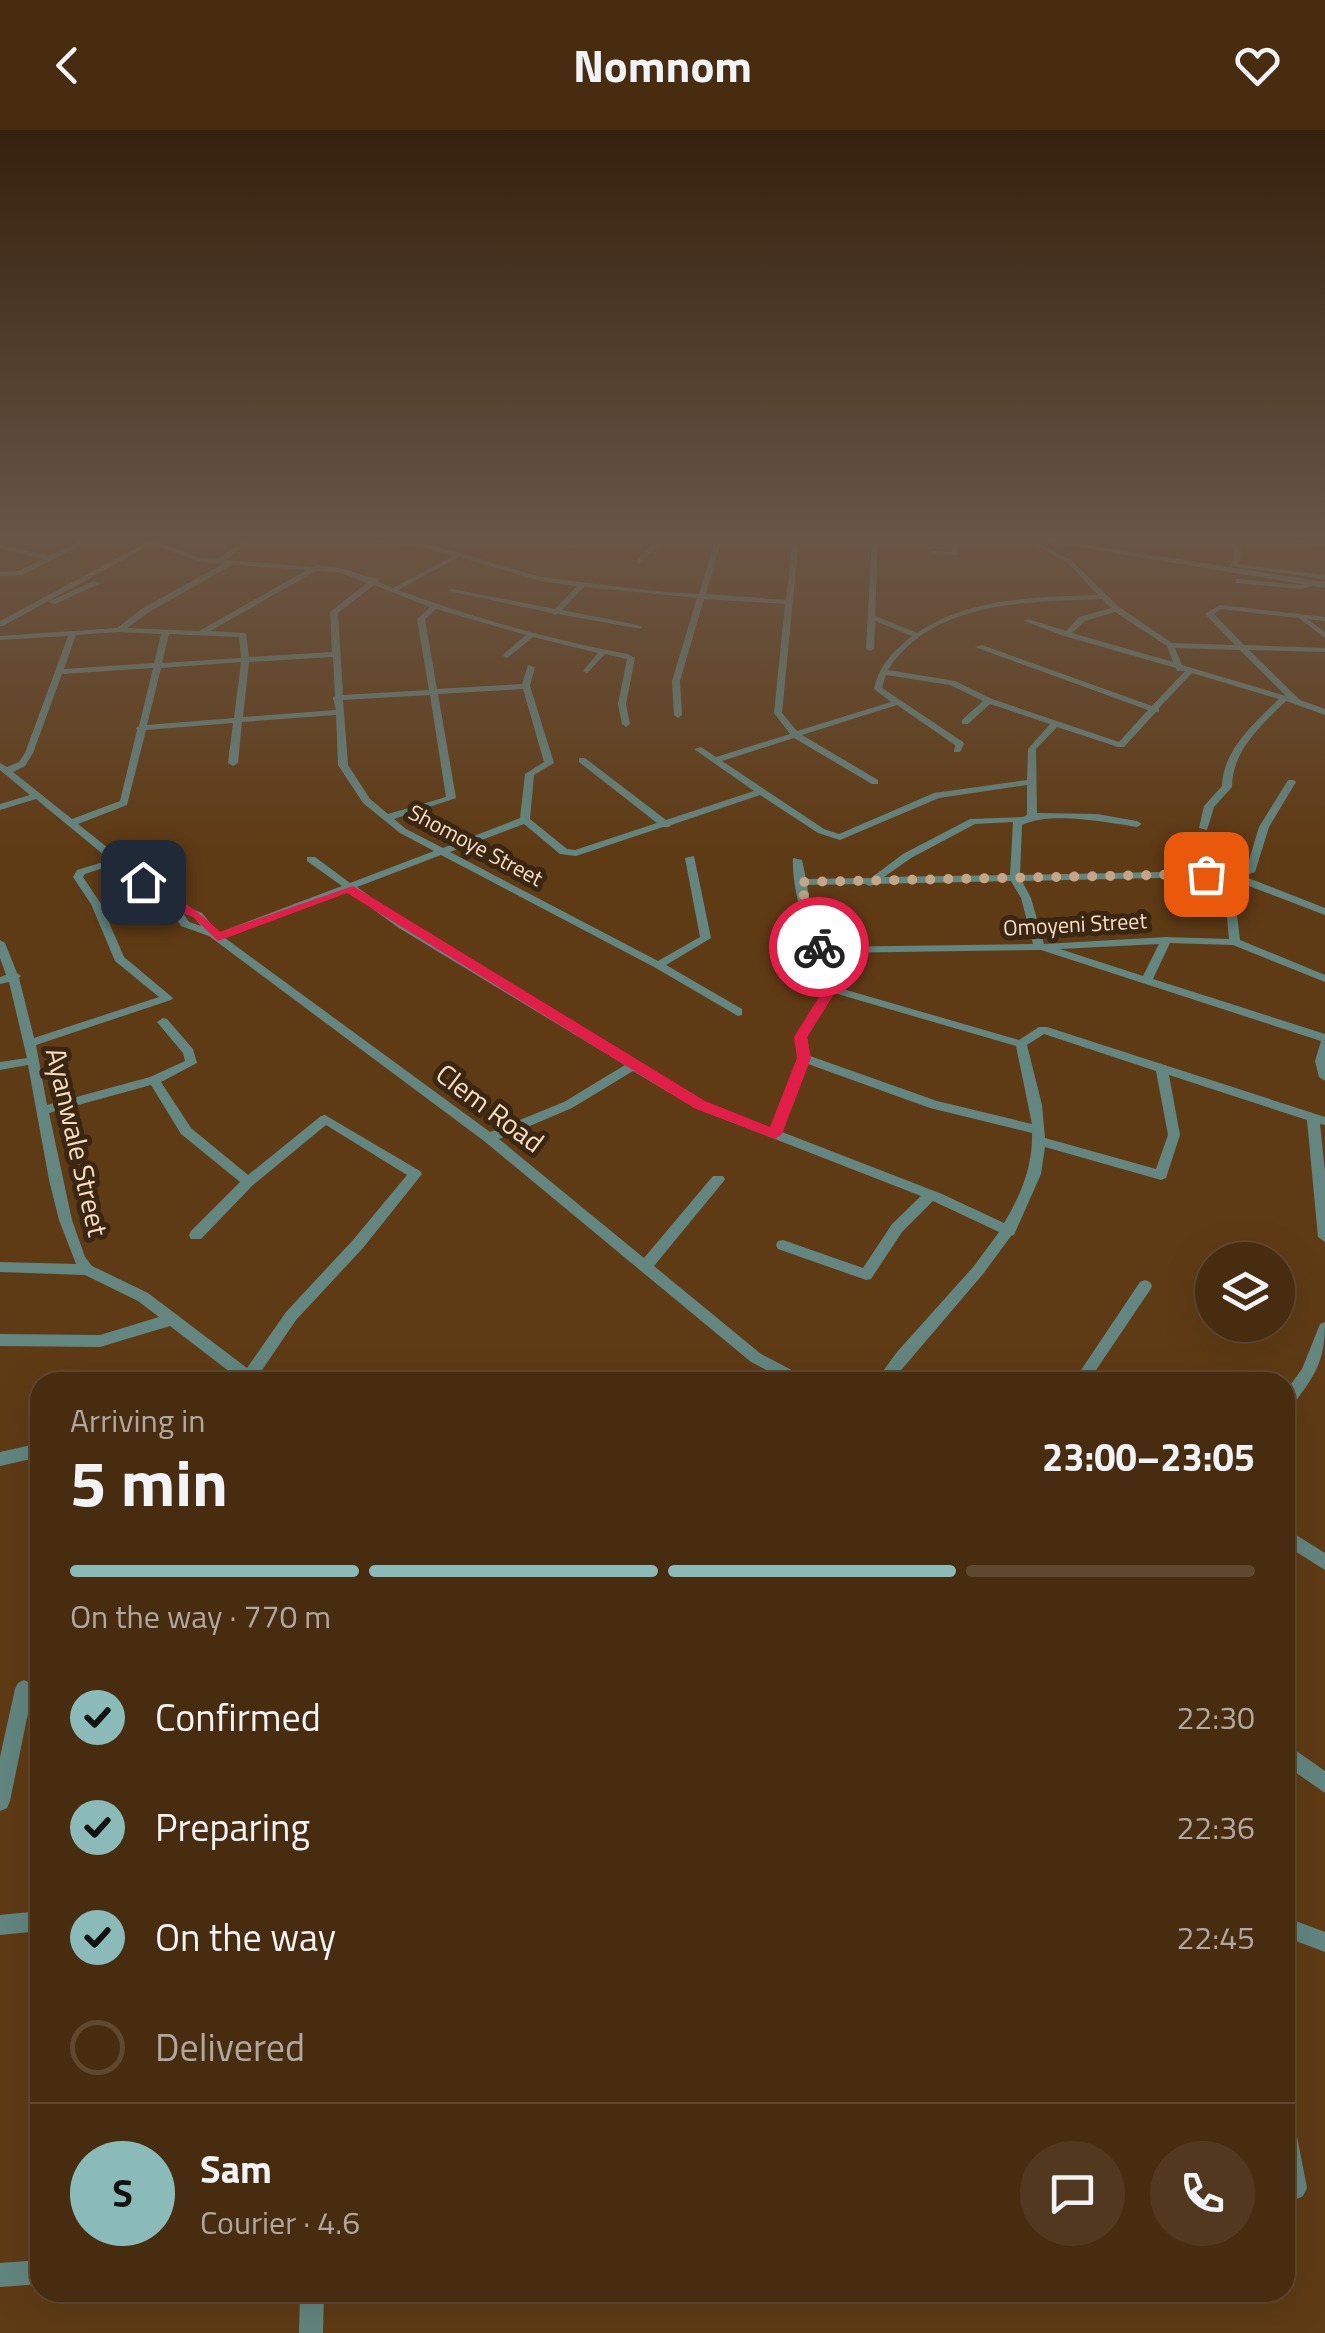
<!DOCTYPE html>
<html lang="en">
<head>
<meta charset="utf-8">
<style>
	body { margin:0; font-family:"Titillium Web",sans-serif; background:#51381e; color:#f1f3f6; height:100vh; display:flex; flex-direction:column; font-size:38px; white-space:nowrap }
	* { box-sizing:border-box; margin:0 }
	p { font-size:32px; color:#b0a79f }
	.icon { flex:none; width:55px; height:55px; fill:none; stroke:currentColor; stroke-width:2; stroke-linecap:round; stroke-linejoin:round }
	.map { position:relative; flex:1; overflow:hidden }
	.panel { position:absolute; left:30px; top:1242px; width:1265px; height:930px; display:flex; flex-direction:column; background:#472c10; border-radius:30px; box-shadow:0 10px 40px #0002,0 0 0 2px #5f4830 }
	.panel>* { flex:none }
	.controls { position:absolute; left:1195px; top:1112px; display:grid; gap:20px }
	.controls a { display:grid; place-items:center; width:100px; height:100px; border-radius:50%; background:#472c10; box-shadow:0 10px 40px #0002,0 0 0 2px #5f4830; font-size:50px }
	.pin { position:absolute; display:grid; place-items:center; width:85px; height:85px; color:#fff; margin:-42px; border-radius:20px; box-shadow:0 5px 15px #0006 }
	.courier { position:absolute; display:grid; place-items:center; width:100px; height:100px; margin:-50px; border:8px solid #e11d48; border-radius:50%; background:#fff; color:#222; box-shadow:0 2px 12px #0007 }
	.summary em { font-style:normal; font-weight:700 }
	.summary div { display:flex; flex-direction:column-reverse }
	.summary { display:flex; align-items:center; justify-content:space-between; height:170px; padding:0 40px }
	h1 { font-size:65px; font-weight:700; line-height:75px }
	.bar { display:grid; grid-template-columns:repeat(4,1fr); gap:15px 10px; align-content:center; height:120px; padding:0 40px }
	.bar i { height:12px; border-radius:8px; background:#5f4830 }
	.bar .current { background:#8bbbb9 }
	.bar p { grid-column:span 4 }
	.line { display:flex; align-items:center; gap:25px; padding:0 40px; border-top:2px solid #5f4830 }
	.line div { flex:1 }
	.round { display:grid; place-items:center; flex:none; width:105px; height:105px; border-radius:52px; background:#51381e }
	ol { padding:0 40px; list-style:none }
	li { display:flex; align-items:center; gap:30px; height:110px }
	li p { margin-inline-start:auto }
	li .icon { padding:10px; border-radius:50%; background:#8bbbb9; color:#111; stroke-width:4 }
	li:last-child { color:#b0a79f }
	li i { width:55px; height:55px; border:5px solid #5f4830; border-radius:50% }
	header { display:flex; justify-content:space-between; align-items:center; height:130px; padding:0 40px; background:#472c10; font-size:45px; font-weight:700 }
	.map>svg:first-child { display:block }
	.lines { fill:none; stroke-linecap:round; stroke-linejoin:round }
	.minor { fill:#638680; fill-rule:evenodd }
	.tertiary { fill:#638680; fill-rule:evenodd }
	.route { fill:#e11d48 }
	.done { stroke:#c3a587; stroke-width:10; stroke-dasharray:0 18 }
	.labels { text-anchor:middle; stroke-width:10; stroke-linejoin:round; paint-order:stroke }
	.far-street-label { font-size:22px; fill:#f9dec5; stroke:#3a2611 }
	.street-label { font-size:28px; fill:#f9dec5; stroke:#3a2611 }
</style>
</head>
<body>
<header><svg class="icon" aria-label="back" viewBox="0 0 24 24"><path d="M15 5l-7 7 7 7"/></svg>Nomnom<svg class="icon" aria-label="heart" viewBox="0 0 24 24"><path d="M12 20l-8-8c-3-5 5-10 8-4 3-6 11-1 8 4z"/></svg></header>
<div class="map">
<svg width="1325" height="2203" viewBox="0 0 1325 2203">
	<rect width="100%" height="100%" fill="#5f3b15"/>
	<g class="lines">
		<g class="minor">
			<path d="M88,408h7l-73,37 -22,1v-4l18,-1 25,-12 -43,-11v-4l49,12z"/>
			<path d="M155,408l5,1 -3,3 43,16 17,1 28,-18 2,3 -22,16 88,7 5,-2c8,3 17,2 26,4 13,3 22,10 35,9l-1,4 15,6 60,-32 -30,-9 -73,-7 -3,-2 77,5 117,34 111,14 47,3 17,-56h6l-16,56 80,6 7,-62h6l-17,175 15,18 94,-29 -17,-13c5,-24 20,-38 38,-53l-37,-15 -1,28 -4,2 -4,-2 6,-111h6l-3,78 42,17c53,-36 119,-36 181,-38l-30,-32 -45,-25h7l42,23 47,46 53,36 63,2 -30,-31 15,-9 105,12v4l-18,-2 18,13v6l-26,-20 -78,-9 -7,5 30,31 81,3v4l-76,-2 51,50 25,9v6l-39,-14c-24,24 -54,49 -54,86l-18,20 -7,23 -8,-2 5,-22 18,-20c1,-36 32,-63 57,-87l-87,-26 -33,35v4h-3l-32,35h-6l-61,-20 -21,22 1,64 60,1 40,7 5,3 -5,3c-30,-5 -88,-16 -115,-2l-2,50 186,-4 28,3 1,-2 11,-2 13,-43 29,-47h6l2,2 -27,45 -14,45 -12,4 82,32v7l-84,-32 -6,15 5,42 85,35v7l-92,-37 -63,-2 -17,36 172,55v47l-6,-4 -4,-16 6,-20 -280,-91 -216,3 11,34 183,53 20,-13h8l278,90v8l-5,-1 5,47v71l-7,-5 -11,-117 -138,-45 11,60 -14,43 -5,2 -116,-33 -4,27 -27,61 -3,1 -28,38 -92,108h-16l22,-30 77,-86 25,-34 -66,-31 -31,31 -31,47 -5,1 -88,-31 -2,-4 2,-4 5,-1 80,28 29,-44 29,-28 -226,-88 -62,-37 -61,37 -73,31 145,119 69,-82h10l2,3 -2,3 -69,84 107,88 46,24 3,4h-21l-38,-20 -267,-221 -275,-205 -28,-10 -12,-19 -53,-43 -31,10 -2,3 18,27 23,53 49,41 -2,2 -135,45 11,60 103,-28 35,-16 -2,-8 -26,-31 6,-4 4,1 26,30 4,14 -36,19 30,46 57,47 73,-59 4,-1 95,56 2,3 -59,74 -67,72 -38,56 3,6h-23l1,-3 -69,-53 -70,21 -100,-1v-12l100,1 59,-18 -21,-16 -53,-26 -85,-3v-10l76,2 -17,-44 -10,-40 -21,-115 -28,5v-8l27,-4 -18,-76 -9,2v-7l6,-2 -6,-17v-18l5,3 12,30 4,3 -2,2 15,60 125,-41 -44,-36 -24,-57 -18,-27 4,-7 33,-10 -74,-61 -36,11v-6l30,-9 -30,-25v-7l7,4 12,-5 6,-9 43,-117 -68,4v-4l117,-8 26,-20 80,-44 -26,-3 -45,-17 -149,82h-3v-5zM459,427l81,24 37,5 -22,23 -103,-20 -4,2 104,22 3,2 3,-1 83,15 1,-2 -4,-2 -76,-15 22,-23 113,11 -25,83 2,34 4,3 4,-3 -2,-34 24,-82 81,5 -11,109 16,21 -74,23 -15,-10 -7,2 60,42 -88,29 -81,-62h-6v4l78,61 -82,27 -8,-1 -37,-30 4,-44 20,-12 -24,-77 5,-19 -7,-2 -6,19 -85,5 -12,-70 11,-10 90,26 -22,19 -1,2 4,2 26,-21 65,16 -15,18 4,2 18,-19 22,5 -9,45 4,20 4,3 4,-3 -4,-20 9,-46 -8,-4c-78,-15 -154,-36 -229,-64zM232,435l75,5 -108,61 -72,-3 22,-16zM316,441l25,2 26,10 -37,29 2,40 -83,5 -3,-24 -36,-2zM374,455l56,22 -13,12 12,71 -86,5 -5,-82zM1102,469l9,9 -32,9 -13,14 -38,-12 -4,2 40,15 112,32 1,3h8l-33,35 -170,-61 -7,2 173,63 -29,32 -127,-43 -37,-18 -67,-11c45,-70 141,-68 214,-71zM1115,482l52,34 6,16 -101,-29 13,-12zM119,502l42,2 -7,29 -90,6 12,-34zM169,504l70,3 2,21 -79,5zM1175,518l65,2 46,46 -104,-31zM333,527l2,39 -2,2 3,12 -93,7 6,-55zM241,532l-7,56 -87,7 14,-57zM153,538l-14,58 -3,2 1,2 -17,71 -48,18 -59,-47 12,-6 8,-13 29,-79zM886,545l64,10 33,16 -21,19v4h6l22,-20 60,20 -22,25 -1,31 -93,13 -95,41 -15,-5 -102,-68 72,-23 78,46h6v-4l-76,-45 95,-30 58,40 -1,7h6l4,-8 -1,-2 -81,-54zM523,559l21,73 -19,12 -5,44 -77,30 -37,-19 -12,-10 62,-21 -18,-104zM430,565l16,102 -58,17 -18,-15 -22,-34 -5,-65zM336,585l2,50 25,38 37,30 34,18 -84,32 -35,-26h-8v4l35,25 -124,47 -16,-20 -25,-10 -99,-79 49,-19 19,-75 87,-7 -5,40 5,3 5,-3 4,-41zM1027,655v30l-4,2 -53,2 -67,35 -32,24 -65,1 -4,-19 -9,-2c-2,38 20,93 32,131l-30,48 3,21 -27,70 -68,-26 -296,-178 -50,-37 84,-32 213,112 84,49 4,-1v-6l-76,-44 45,-27 -17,-82 -9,2 15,79 -42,24 -208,-109 74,-28 36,30 16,2 87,-29h6l2,-2 89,-30 58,38 22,7 99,-42zM1013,692l-3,53 -126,2 27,-19 64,-34zM1206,747l26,3 -7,18 4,41 -63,-2 -122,7 -13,-46 -9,-17zM1011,751l10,17 12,46 -210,3 -10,-29 -6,-33 58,-1 5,2 6,-2zM348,761l51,37 226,137 -61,37 -74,30 -265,-194zM183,783l11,4 7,9 -12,-4zM1159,814l-16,32 -83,-27zM834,863l182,53 16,78 -95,-23 -127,-45 -3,-19zM1044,904l112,37 12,64 -12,34 -111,-31 -3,-33 -15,-60zM808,934l122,44 102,25c1,33 -11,62 -28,90l-62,-29 -160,-62zM151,955l30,49 59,48 -49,49 -2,4 2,4h10l52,-54 73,-60 81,50 -54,65 -67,72 -39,56 -99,-75 -56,-27 -7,-9 -13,-37 -23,-107z"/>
			<path d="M586,408h7l-17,10 -5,-1z"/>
			<path d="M625,408h11l24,6 -21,20 -3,-2 16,-17z"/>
			<path d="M952,408h6l-1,17 -26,-1 2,-3 19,1z"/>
			<path d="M1279,408l46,4v4l-43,-6z"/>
			<path d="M1238,410l3,2 -1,18 -3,4 88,11v4l-96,-13 5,-7 1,-17z"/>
			<path d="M1239,449l62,6 17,-3 4,2 -21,5 -65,-6v-4z"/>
			<path d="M94,451l7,2 -46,21 -7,-2z"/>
			<path d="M1145,1150l5,2 2,4 -2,4 -62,92h-15l67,-100z"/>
			<path d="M1325,1192c0,42 -11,54 -35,87l-5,1v-18l17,-23 18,-45z"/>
			<path d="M40,1313v14l-40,9v-14z"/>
			<path d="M1285,1398l40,25v17l-40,-25z"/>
			<path d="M24,1550l6,3 3,6 -23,112 -3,7 -7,3v-54l15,-68 3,-6z"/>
			<path d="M1285,1613l40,28v22l-40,-28z"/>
			<path d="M40,1781v20l-40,4v-20z"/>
			<path d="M1285,1787l40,15v20l-40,-15z"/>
			<path d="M1285,1990l8,3 3,8 11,57 -4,8 -8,4 -8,-4 -2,-4z"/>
			<path d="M40,2130v24l-40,3v-24z"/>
			<path d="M300,2162h24l-1,41h-24z"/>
		</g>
		<path class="tertiary" d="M1025,408h17l283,44v6z"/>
	</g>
	<linearGradient id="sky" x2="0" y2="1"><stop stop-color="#34200c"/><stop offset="0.57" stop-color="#695546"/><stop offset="1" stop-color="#695546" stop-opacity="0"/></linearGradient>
	<rect width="1325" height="716" fill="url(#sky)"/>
	<path class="route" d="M139,749c17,0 68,39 81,53l133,-46 352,215 65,26 27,-69 -3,-21 30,-48 -10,-44 11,2 12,42 -30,48 4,21 -29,76 -7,5 -81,-31 -347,-215 -129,48 -25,-24 -24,-10 -30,-23z"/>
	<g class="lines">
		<path class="done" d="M819,817l-19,-65 406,-8"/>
	</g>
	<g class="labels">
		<g class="far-street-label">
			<text transform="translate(476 715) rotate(28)" y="8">Shomoye Street</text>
			<text transform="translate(1075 794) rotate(-3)" y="8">Omoyeni Street</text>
		</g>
		<g class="street-label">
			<text transform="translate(490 978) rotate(37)" y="10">Clem Road</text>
			<text transform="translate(77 1012) rotate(77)" y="10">Ayanwale Street</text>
		</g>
	</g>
</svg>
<div class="controls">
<a><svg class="icon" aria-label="layers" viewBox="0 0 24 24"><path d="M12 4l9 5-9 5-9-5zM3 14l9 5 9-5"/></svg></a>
</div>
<div class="pin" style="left:1206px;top:744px;background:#ea580c"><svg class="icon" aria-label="bag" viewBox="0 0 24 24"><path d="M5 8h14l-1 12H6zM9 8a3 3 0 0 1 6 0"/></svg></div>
<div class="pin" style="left:143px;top:752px;background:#1f2937"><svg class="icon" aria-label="home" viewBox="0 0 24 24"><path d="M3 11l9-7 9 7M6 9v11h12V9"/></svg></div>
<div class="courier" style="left:819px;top:817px"><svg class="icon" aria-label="bike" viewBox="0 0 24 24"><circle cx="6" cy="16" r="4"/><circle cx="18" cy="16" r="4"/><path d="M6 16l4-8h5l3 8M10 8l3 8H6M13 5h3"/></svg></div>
<section class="panel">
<div class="summary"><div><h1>5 min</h1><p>Arriving in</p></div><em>23:00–23:05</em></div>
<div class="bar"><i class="current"></i><i class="current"></i><i class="current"></i><i></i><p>On the way · 770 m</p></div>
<ol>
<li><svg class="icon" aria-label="check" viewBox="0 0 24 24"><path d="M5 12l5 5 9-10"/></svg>Confirmed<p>22:30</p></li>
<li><svg class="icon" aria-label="check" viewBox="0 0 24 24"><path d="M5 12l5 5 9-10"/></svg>Preparing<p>22:36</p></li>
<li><svg class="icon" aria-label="check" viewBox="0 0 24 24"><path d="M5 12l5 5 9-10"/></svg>On the way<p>22:45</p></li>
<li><i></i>Delivered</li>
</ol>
<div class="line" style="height:180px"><b class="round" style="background:#8bbbb9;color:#111">S</b><div><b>Sam</b><p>Courier · 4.6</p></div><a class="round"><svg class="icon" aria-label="chat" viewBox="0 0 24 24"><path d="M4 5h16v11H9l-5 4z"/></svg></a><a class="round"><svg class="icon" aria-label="phone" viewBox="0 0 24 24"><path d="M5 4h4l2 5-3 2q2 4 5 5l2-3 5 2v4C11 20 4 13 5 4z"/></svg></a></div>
</section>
</div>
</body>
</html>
